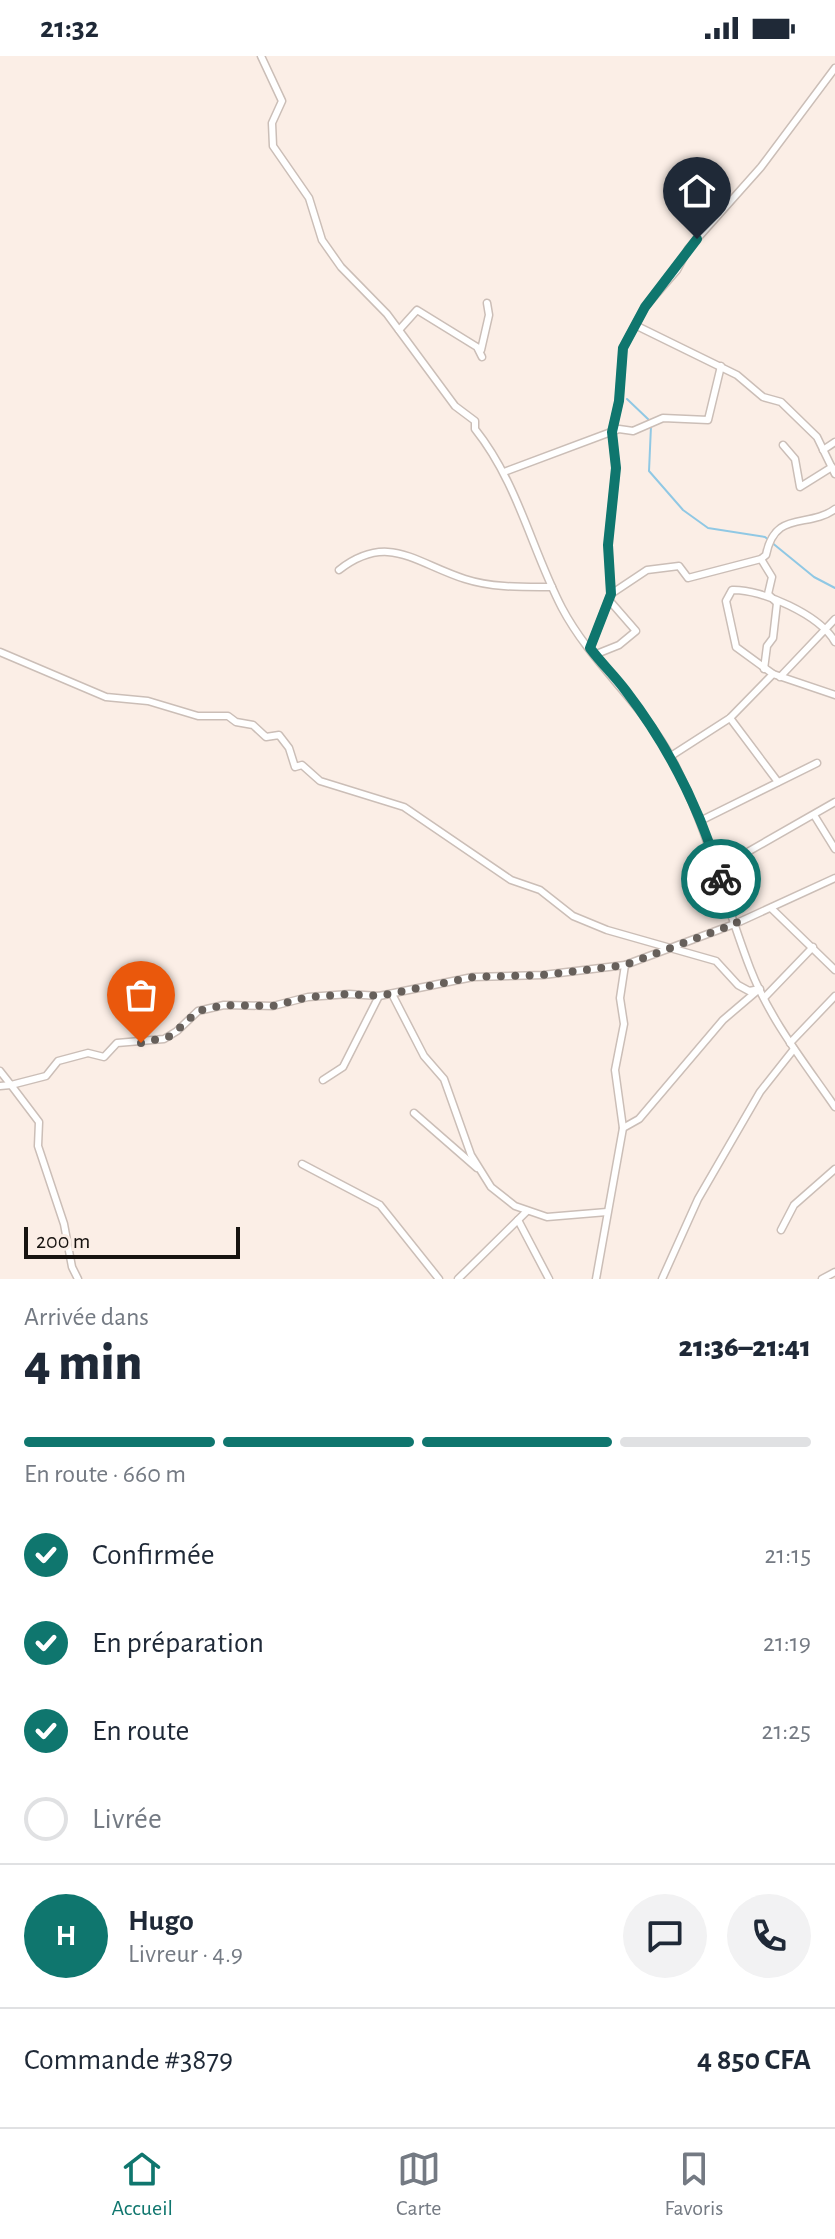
<!DOCTYPE html>
<html lang="fr">
<head>
<meta charset="utf-8">
<style>
	body { margin:0; font-family:"Alegreya Sans",sans-serif; background:#f2f2f3; color:#1f2937; height:100vh; display:flex; flex-direction:column; font-size:30px; white-space:nowrap }
	* { box-sizing:border-box; margin:0 }
	p { font-size:26px; color:#747a83 }
	.icon { flex:none; width:44px; height:44px; fill:none; stroke:currentColor; stroke-width:2; stroke-linecap:round; stroke-linejoin:round }
	.map { position:relative; height:1223px; overflow:hidden }
	.sheet { display:flex; flex-direction:column; background:#fff; flex:1 }
	.sheet>* { flex:none }
	.scale { position:absolute; left:24px; bottom:20px; width:216px; box-sizing:border-box; padding-left:8px; border:4px solid #171310; border-top:0; font-size:22px; line-height:28px; white-space:nowrap; color:#171310; -webkit-text-stroke:6px #fbeee6; paint-order:stroke }
	.pin { position:absolute; display:grid; place-items:center; width:68px; height:68px; color:#fff; margin:-82px -34px; border-radius:50% 50% 50% 0; rotate:-45deg; box-shadow:0 0 8px #0007 }
	.pin .icon { rotate:45deg }
	.courier { position:absolute; display:grid; place-items:center; width:80px; height:80px; margin:-40px; border:6px solid #0f766e; border-radius:50%; background:#fff; color:#222; box-shadow:0 2px 10px #0007 }
	.head em { font-style:normal; font-weight:800 }
	.head div { display:flex; flex-direction:column-reverse }
	.head { display:flex; align-items:center; justify-content:space-between; height:136px; padding:0 24px }
	h1 { font-size:52px; font-weight:800; line-height:60px }
	.bar { display:grid; grid-template-columns:repeat(4,1fr); gap:12px 8px; align-content:center; height:96px; padding:0 24px }
	.bar i { height:10px; border-radius:6px; background:#e0e1e3 }
	.bar .on { background:#0f766e }
	.bar p { grid-column:span 4 }
	.line { display:flex; align-items:center; gap:20px; padding:0 24px; border-top:2px solid #e0e1e3 }
	.line div { flex:1 }
	.round { display:grid; place-items:center; flex:none; width:84px; height:84px; border-radius:42px; background:#f2f2f3 }
	ol { padding:0 24px; list-style:none }
	li { display:flex; align-items:center; gap:24px; height:88px }
	li p { margin-inline-start:auto }
	li .icon { padding:8px; border-radius:50%; background:#0f766e; color:#fff; stroke-width:4 }
	li:last-child { color:#747a83 }
	li i { width:44px; height:44px; border:4px solid #e0e1e3; border-radius:50% }
	.status { display:flex; justify-content:space-between; align-items:center; height:56px; padding:0 40px; background:#fff; direction:ltr }
	.status svg { height:22px; fill:currentColor }
	.tabs { display:flex; justify-content:space-around; align-items:center; height:112px; border-top:2px solid #e0e1e3; background:#fff; font-size:22px; color:#747a83 }
	.tabs a { display:grid; justify-items:center; gap:4px }
	.tabs .on { color:#0f766e }
	.map>svg:first-child { display:block }
	.lines { fill:none; stroke-linecap:round; stroke-linejoin:round }
	.stream { stroke:#90c8e4; stroke-width:2 }
	.minor-casing { stroke:#cbbeb7; stroke-width:9 }
	.minor { stroke:#fff; stroke-width:6 }
	.done { stroke:#67605b; stroke-width:8; stroke-dasharray:0 14.4 }
	.route { stroke:#0f766e; stroke-width:10 }
</style>
</head>
<body>
<div class="status"><b>21:32</b><svg viewBox="0 0 49 12"><path d="M0 12V9h3v3zM5 12V6h3v6zM10 12V3h3v9zM15 12V0h3v12zM26 1h20v11H26zM47 4h2v5h-2z"/></svg></div>
<div class="map">
<svg width="835" height="1223" viewBox="0 0 835 1223">
	<rect width="100%" height="100%" fill="#fbeee6"/>
	<g class="lines">
		<g class="stream">
			<path d="M627,343l22,21"/>
			<path d="M651,370l-2,45 34,39 25,18 57,9 49,40 21,11"/>
		</g>
		<g class="minor-casing">
			<g id="minor">
				<path d="M261,0l21,45 -10,22 1,23 36,52 13,42 19,27 46,47 68,92 20,15v8c43,54 56,119 87,179 29,55 81,96 110,151 35,67 51,139 78,209 20,52 54,94 85,139"/>
				<path d="M637,270l100,49 26,22 18,5 36,35 18,37"/>
				<path d="M399,274l18,-20 60,37 5,10"/>
				<path d="M481,294l8,-35 -2,-12"/>
				<path d="M783,389l12,14 5,28 32,-20"/>
				<path d="M823,394l12,-8"/>
				<path d="M504,416l115,-43 14,2 30,-13 45,2 13,-54"/>
				<path d="M761,503l11,18 -4,17 9,9 -4,35 -6,8 -3,23"/>
				<path d="M339,514c49,-38 76,-7 126,9 28,9 58,8 87,8"/>
				<path d="M611,538l36,-24 32,-4 9,12 73,-19 5,-4c9,-46 42,-26 69,-46"/>
				<path d="M590,592l21,-54 -3,-49 8,-77 -4,-36 7,-31 4,-53 22,-41 32,-37 11,-21 73,-82 74,-99"/>
				<path d="M0,596l106,45 42,4 50,15h30l8,6 17,3 13,12 13,-2 10,13 6,19 7,-2 18,16 84,26 107,73 29,10 33,26 34,14 109,31 22,24 11,6 11,-2"/>
				<path d="M594,599l25,-10 17,-14 -27,-31"/>
				<path d="M773,618l-37,-27 -10,-46 6,-11c30,-1 88,25 103,52"/>
				<path d="M780,621l55,-58"/>
				<path d="M730,662l48,64"/>
				<path d="M671,700l59,-38 43,-44 62,21"/>
				<path d="M814,759l21,34"/>
				<path d="M700,765l117,-58"/>
				<path d="M718,813l117,-67"/>
				<path d="M771,852l64,62"/>
				<path d="M392,938l32,62 20,23 27,76 20,32 24,19 32,11 60,-5"/>
				<path d="M764,942l49,-51"/>
				<path d="M790,987l45,-47"/>
				<path d="M0,1015l11,14 35,-9 12,-15 30,-8 16,4 13,-14 47,-4 13,-8 21,-20 26,-6 49,1 35,-9 41,-3 30,2 94,-19 70,-2 82,-10 112,-42 98,-45"/>
				<path d="M323,1024l20,-13 36,-71"/>
				<path d="M0,1030l11,-1 28,37 -1,24 26,78 8,43 6,12"/>
				<path d="M414,1057l63,55"/>
				<path d="M623,1072l-8,-58 9,-46 -4,-26 5,-33"/>
				<path d="M302,1108l78,41 59,74"/>
				<path d="M518,1164l31,59"/>
				<path d="M781,1174l13,-25 41,-36"/>
				<path d="M458,1223l69,-68"/>
				<path d="M596,1223l27,-151 16,-9 84,-99 34,-29"/>
				<path d="M662,1223l36,-80 62,-107 34,-43"/>
				<path d="M822,1223l13,-7"/>
			</g>
		</g>
		<use href="#minor" class="minor"/>
	</g>
	<g class="lines">
		<path class="done" d="M141,987l30,-7 27,-25 26,-6 49,1 35,-9 41,-3 30,2 94,-19 70,-2 82,-10 112,-42 -16,-44"/>
		<path class="route" d="M697,183l-52,68 -22,41 -4,53 -7,31 4,36 -8,77 3,49 -21,54c11,15 25,28 36,43 43,56 75,121 95,188"/>
	</g>
</svg>
<div class="scale">200 m</div>
<div class="pin" style="left:141px;top:987px;background:#ea580c"><svg class="icon" aria-label="bag" viewBox="0 0 24 24"><path d="M5 8h14l-1 12H6zM9 8a3 3 0 0 1 6 0"/></svg></div>
<div class="pin" style="left:697px;top:183px;background:#1f2937"><svg class="icon" aria-label="home" viewBox="0 0 24 24"><path d="M3 11l9-7 9 7M6 9v11h12V9"/></svg></div>
<div class="courier" style="left:721px;top:823px"><svg class="icon" aria-label="bike" viewBox="0 0 24 24"><circle cx="6" cy="16" r="4"/><circle cx="18" cy="16" r="4"/><path d="M6 16l4-8h5l3 8M10 8l3 8H6M13 5h3"/></svg></div>
</div>
<section class="sheet">
<div class="head"><div><h1>4 min</h1><p>Arrivée dans</p></div><em>21:36–21:41</em></div>
<div class="bar"><i class="on"></i><i class="on"></i><i class="on"></i><i></i><p>En route · 660 m</p></div>
<ol>
<li><svg class="icon" aria-label="check" viewBox="0 0 24 24"><path d="M5 12l5 5 9-10"/></svg>Confirmée<p>21:15</p></li>
<li><svg class="icon" aria-label="check" viewBox="0 0 24 24"><path d="M5 12l5 5 9-10"/></svg>En préparation<p>21:19</p></li>
<li><svg class="icon" aria-label="check" viewBox="0 0 24 24"><path d="M5 12l5 5 9-10"/></svg>En route<p>21:25</p></li>
<li><i></i>Livrée</li>
</ol>
<div class="line" style="height:144px"><b class="round" style="background:#0f766e;color:#fff">H</b><div><b>Hugo</b><p>Livreur · 4.9</p></div><a class="round"><svg class="icon" aria-label="chat" viewBox="0 0 24 24"><path d="M4 5h16v11H9l-5 4z"/></svg></a><a class="round"><svg class="icon" aria-label="phone" viewBox="0 0 24 24"><path d="M5 4h4l2 5-3 2q2 4 5 5l2-3 5 2v4C11 20 4 13 5 4z"/></svg></a></div>
<div class="line" style="height:104px"><div>Commande #3879</div><b>4 850 CFA</b></div>
</section>
<nav class="tabs">
<a class="on"><svg class="icon" aria-label="home" viewBox="0 0 24 24"><path d="M3 11l9-7 9 7M6 9v11h12V9"/></svg>Accueil</a>
<a><svg class="icon" aria-label="map" viewBox="0 0 24 24"><path d="M3 6l6-2 6 2 6-2v14l-6 2-6-2-6 2zM9 4v14M15 6v14"/></svg>Carte</a>
<a><svg class="icon" aria-label="saved" viewBox="0 0 24 24"><path d="M7 4h10v16l-5-4-5 4z"/></svg>Favoris</a>
</nav>
</body>
</html>
